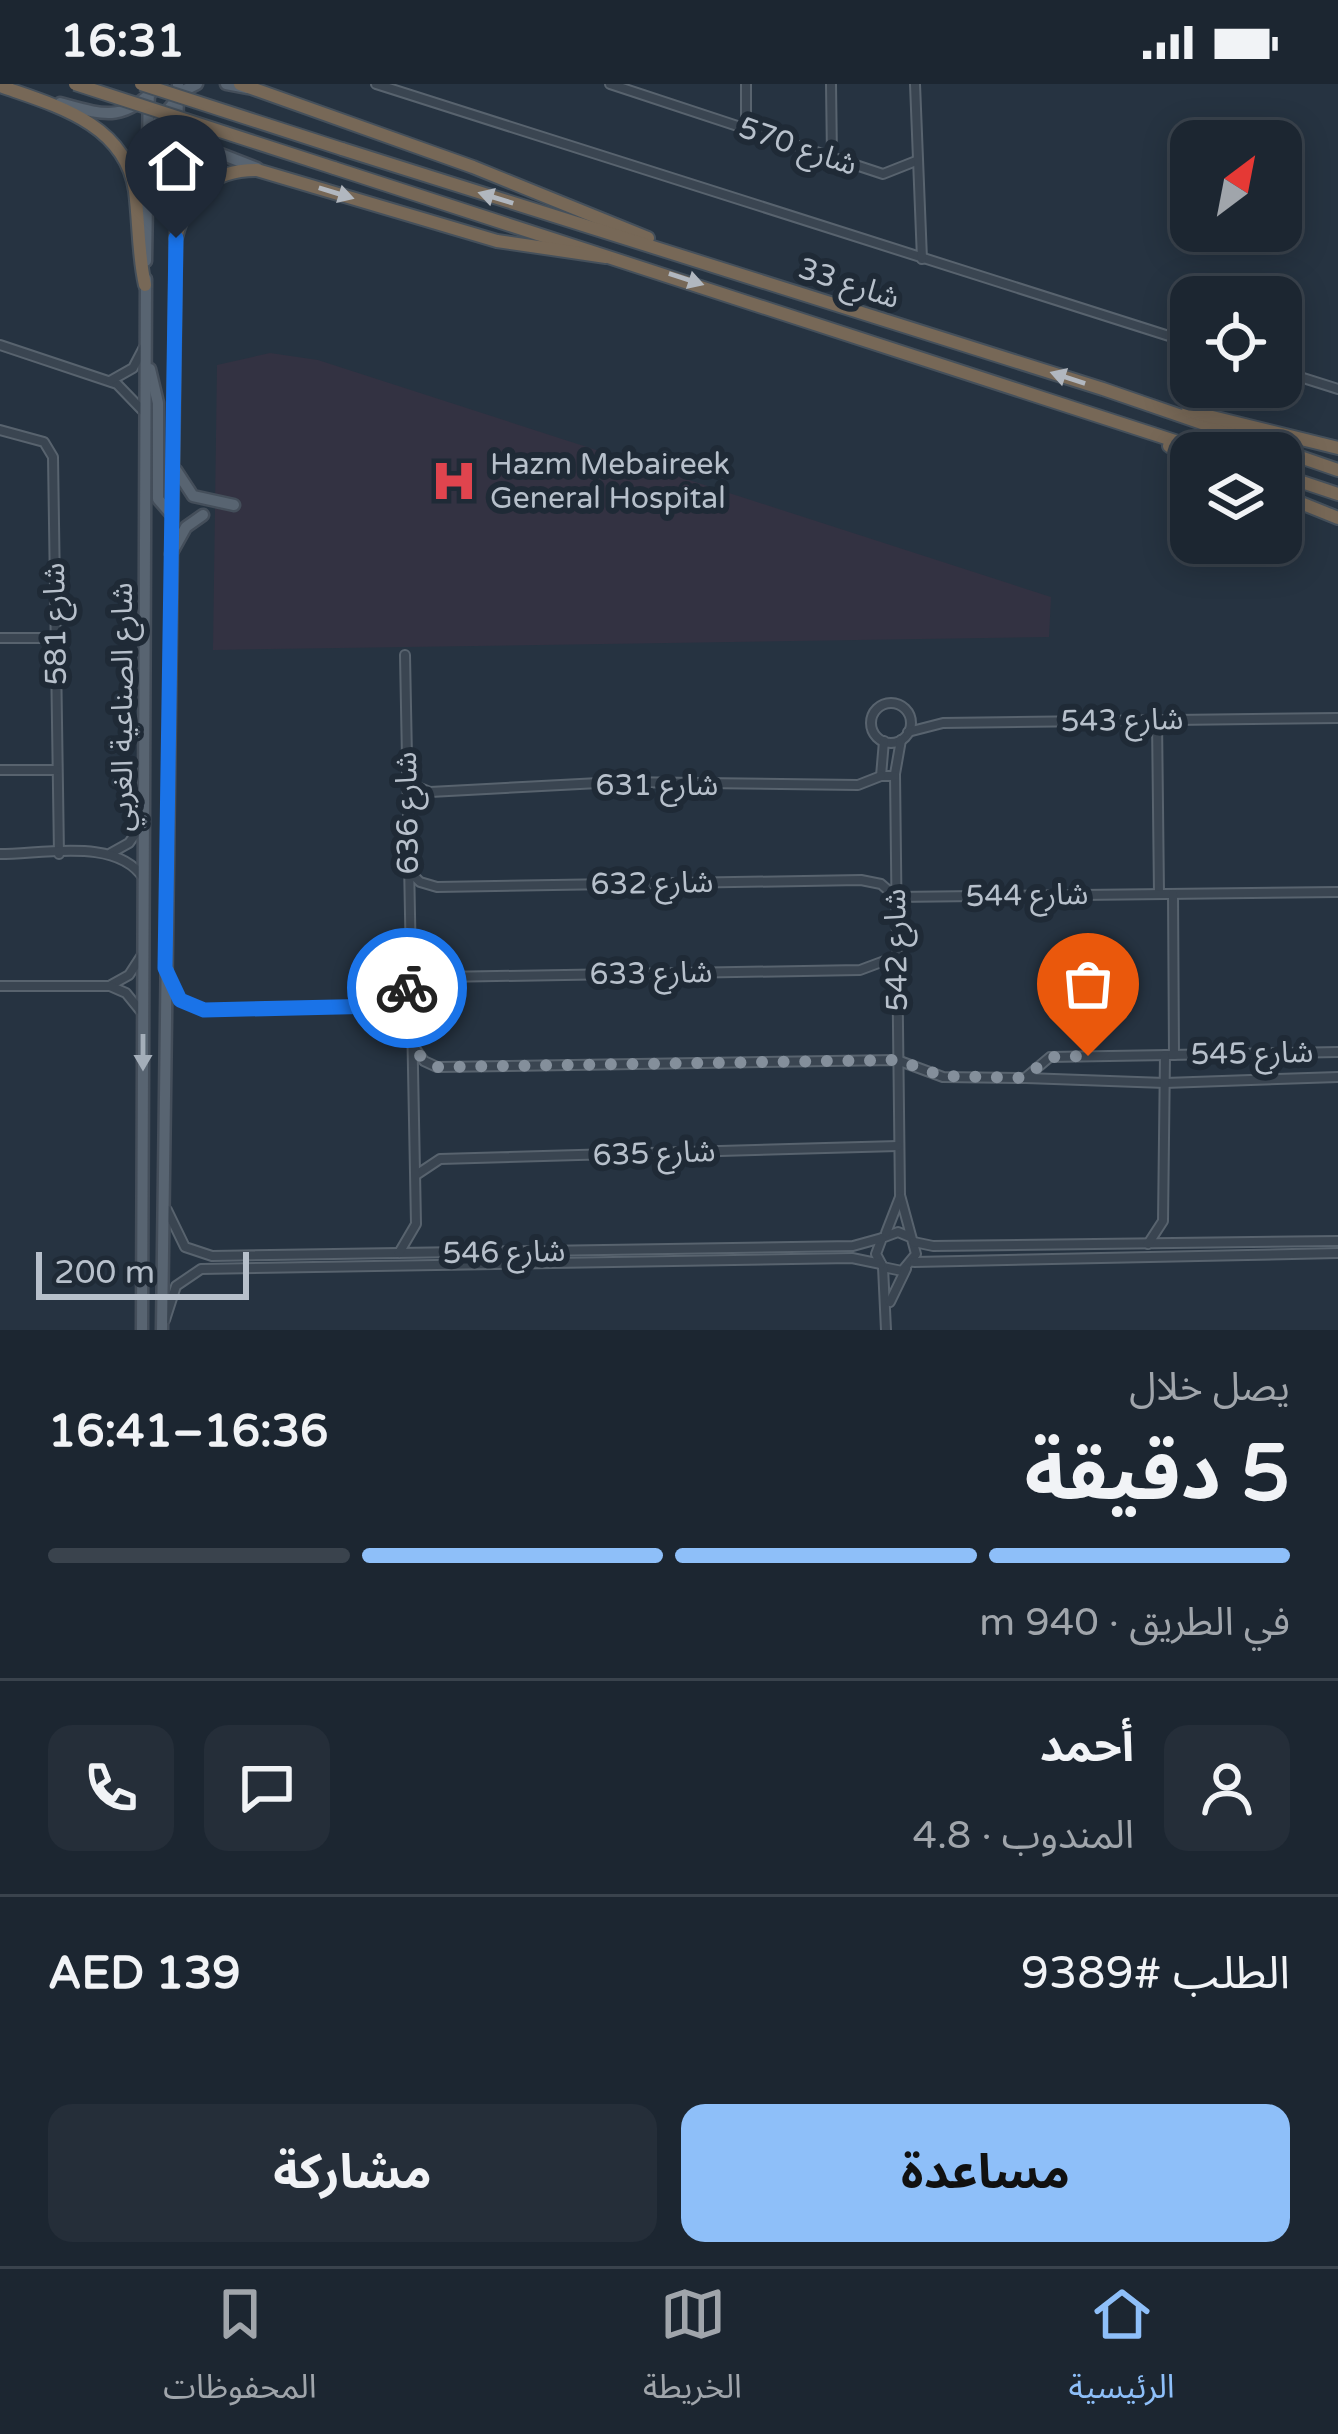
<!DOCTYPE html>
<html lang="ar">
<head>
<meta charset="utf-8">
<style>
	body { margin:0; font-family:"Varela Round","Noto Sans Arabic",sans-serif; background:#252e39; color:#f1f3f6; direction:rtl; height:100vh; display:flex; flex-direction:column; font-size:45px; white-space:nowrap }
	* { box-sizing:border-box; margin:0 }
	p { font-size:39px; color:#a0a5ab }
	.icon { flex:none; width:66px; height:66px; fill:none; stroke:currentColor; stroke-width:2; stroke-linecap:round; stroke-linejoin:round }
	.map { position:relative; height:1246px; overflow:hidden; direction:ltr }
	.panel { display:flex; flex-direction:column; background:#1c2631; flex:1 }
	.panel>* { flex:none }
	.needle { width:78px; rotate:32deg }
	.buttons { position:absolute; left:1170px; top:36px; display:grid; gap:24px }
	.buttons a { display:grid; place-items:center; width:132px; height:132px; border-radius:24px; background:#1c2631; box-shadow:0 6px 30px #0003,0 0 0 3px #3a434d; font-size:60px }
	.scale { position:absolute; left:36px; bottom:30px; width:213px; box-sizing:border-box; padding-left:12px; border:6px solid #b7c0cb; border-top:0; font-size:33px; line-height:42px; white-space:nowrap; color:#b7c0cb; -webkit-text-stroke:9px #1f2a36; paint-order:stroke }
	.pin { position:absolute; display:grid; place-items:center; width:102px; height:102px; color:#fff; margin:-123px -51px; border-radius:50% 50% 50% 0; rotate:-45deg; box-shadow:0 0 12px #0007 }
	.pin .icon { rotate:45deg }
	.courier { position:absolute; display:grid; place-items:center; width:120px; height:120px; margin:-60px; border:9px solid #1a73e8; border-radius:50%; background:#fff; color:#222; box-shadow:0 3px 15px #0007 }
	.overview em { font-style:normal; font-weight:700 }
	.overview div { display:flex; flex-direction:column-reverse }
	.overview { display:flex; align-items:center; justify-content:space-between; height:204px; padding:0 48px }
	h1 { font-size:78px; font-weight:700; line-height:90px }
	.bar { display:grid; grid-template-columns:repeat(4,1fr); gap:18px 12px; align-content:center; height:144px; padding:0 48px }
	.bar i { height:15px; border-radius:9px; background:#3a434d }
	.bar .current { background:#8ebff9 }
	.bar p { grid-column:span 4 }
	.line { display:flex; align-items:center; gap:30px; padding:0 48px; border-top:3px solid #3a434d }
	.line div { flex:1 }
	.round { display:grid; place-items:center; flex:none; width:126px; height:126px; border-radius:24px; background:#252e39 }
	.button { display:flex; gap:24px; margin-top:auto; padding:24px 48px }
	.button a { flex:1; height:138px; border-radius:24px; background:#8ebff9; color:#111; font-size:48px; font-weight:700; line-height:138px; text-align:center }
	.button a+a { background:#252e39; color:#f1f3f6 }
	.status { display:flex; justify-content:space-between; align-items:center; height:84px; padding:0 60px; background:#1c2631; direction:ltr }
	.status svg { height:33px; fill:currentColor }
	.tab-bar { display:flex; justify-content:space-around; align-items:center; height:168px; border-top:3px solid #3a434d; background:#1c2631; font-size:33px; color:#a0a5ab }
	.tab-bar a { display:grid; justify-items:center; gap:6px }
	.tab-bar .current { color:#8ebff9 }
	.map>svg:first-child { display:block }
	.medical { fill:#333242 }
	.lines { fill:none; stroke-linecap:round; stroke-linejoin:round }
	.minor-casing { stroke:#58636e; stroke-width:12 }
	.major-casing { stroke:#444e5a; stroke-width:15 }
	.highway-casing { stroke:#45505b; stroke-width:16 }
	.minor { stroke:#3a4551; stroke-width:8 }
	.major { stroke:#586471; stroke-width:10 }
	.highway { stroke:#776857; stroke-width:12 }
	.highway-bridge-casing { stroke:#45505b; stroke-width:16; stroke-linecap:butt }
	.highway-bridge { stroke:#776857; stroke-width:12 }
	.oneway { fill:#b1b7bf }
	.oneway2 { fill:#a4aeb9 }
	.done { stroke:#848f9b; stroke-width:12; stroke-dasharray:0 21.6 }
	.route { stroke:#1a73e8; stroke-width:15 }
	.labels { text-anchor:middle; stroke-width:12; stroke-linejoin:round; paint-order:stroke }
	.street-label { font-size:30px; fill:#b7c0cb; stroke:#1f2a36 }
	.poi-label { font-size:30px; fill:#b7c0cb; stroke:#1f2a36; text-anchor:start }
</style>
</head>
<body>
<div class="status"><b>16:31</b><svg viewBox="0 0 49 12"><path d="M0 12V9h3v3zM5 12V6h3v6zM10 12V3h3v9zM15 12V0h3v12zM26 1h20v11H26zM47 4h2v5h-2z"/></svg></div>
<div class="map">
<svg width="1338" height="1246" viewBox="0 0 1338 1246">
	<rect width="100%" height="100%" fill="#263341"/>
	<path class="medical" d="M270,269l48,7 733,237 -2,40 -836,13 4,-285z"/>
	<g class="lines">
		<g class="minor-casing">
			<g id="minor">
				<path d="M376,0l815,259"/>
				<path d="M610,0l273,90 33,-13"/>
				<path d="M746,0v44"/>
				<path d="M831,0l1,73"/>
				<path d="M915,0l7,175"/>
				<path d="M0,261l117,39 27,28"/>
				<path d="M1281,287l57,18"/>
				<path d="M110,297l23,-13 11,-21"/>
				<path d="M0,346l44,12 9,15 6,397"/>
				<path d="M0,554h56"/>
				<circle cx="891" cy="639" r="20"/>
				<path d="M1157,636l2,174"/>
				<path d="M908,648l35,-9 395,-5"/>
				<path d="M901,656l-6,34 5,421 16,59 -14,17 -19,-4 -7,-13 6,-16 16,-6 12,5"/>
				<path d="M884,657l-3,35h14"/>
				<path d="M0,686h57"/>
				<path d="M407,690l8,12 15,6 188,-10 240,3 23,-9"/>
				<path d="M408,732l6,-13 15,-11"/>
				<path d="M111,769l18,-10 14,-20"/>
				<path d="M0,770c44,0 118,-17 144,25"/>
				<path d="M408,786l12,12 17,5 424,-7 20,4 15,13 442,-5"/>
				<path d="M1173,810l1,161"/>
				<path d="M170,894l10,22 24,10 178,-4 18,-9 9,-15"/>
				<path d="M111,901l18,-10 13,-20"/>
				<path d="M0,902h110l16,7 17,21"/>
				<path d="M411,912l15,-16 15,-3 419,-7 35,-13"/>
				<path d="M412,960l12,17 13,6 460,-7 46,17 82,1 25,-21 288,-5"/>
				<path d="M1026,994l139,5 173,-6"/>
				<path d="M416,1091l24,-16 458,-13"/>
				<path d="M167,1126l18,37 27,9 641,-10 29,-8"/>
				<path d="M886,1149l14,-36"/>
				<path d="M914,1158l19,4 405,-5"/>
				<path d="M1148,1160l15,-23 2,-166"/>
				<path d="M399,1169l17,-29 -11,-569"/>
				<path d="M914,1178l424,-9"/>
				<path d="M883,1183l3,63"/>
				<path d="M890,1218l16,-33"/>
				<path d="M165,1236l11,-34 25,-17 651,-11 29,6"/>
			</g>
		</g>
		<g class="major-casing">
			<g id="major">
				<path d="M226,0l21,4"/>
				<path d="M60,19c50,14 62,18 101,-19"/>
				<path d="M179,36l24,27 54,21"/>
				<path d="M147,50l38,-44 12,-6"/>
				<path d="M146,177l3,-177"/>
				<path d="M150,285l8,34v96l13,15"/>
				<path d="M176,386l17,26 41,9"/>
				<path d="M171,470l15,-27 17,-12"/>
				<path d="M142,1246l4,-1051"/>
				<path d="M162,1246l16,-1246"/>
			</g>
		</g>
		<g class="highway-casing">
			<g id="highway">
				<path d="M240,0l233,83 175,71"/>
				<path d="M0,2c54,19 125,37 135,105 4,31 3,63 10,94"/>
				<path d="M342,65l761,240 235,81"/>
				<path d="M334,84l878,285"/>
				<path d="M176,154c11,-43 33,-68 81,-68l240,71 109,16"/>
				<path d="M1188,327l150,37"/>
				<path d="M1169,362l22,10"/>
				<path d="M1281,391l57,19"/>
				<path d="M1281,411l57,23"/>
			</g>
		</g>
		<use href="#minor" class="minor"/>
		<use href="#major" class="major"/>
		<use href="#highway" class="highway"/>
		<g class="highway-bridge-casing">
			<g id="highway-bridge">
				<path d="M75,0l259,84"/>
				<path d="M141,0l201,65"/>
			</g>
		</g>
		<use href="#highway-bridge" class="highway-bridge"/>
	</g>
	<defs><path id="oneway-solid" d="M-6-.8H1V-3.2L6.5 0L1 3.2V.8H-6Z" transform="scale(3)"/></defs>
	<g class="oneway">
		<use href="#oneway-solid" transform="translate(336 109) rotate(17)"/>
		<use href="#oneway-solid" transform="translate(496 114) rotate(-163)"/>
		<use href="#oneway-solid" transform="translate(686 195) rotate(18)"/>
		<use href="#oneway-solid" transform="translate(1068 294) rotate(-162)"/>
	</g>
	<use class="oneway2" href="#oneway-solid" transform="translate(143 968) rotate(90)"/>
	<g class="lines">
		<path class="done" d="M407,904l3,-8c1,32 -9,74 27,87l460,-7 46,16 81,2 26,-21 38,-1"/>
		<path class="route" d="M176,154l-11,730 15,32 24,10 178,-4 25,-18"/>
	</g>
	<defs>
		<g id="hospital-bare" transform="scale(3.6)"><path d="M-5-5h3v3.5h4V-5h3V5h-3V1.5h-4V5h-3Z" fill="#e0444e" stroke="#1f2a36" stroke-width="2.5" paint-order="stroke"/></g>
	</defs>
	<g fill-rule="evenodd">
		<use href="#hospital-bare" x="454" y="397"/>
	</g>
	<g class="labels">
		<g class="street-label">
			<text transform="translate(798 62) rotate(19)" y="10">شارع 570</text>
			<text transform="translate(849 199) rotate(18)" y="10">شارع 33</text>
			<text transform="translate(55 540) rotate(-91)" y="10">شارع 581</text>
			<text transform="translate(122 623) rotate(-90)" y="10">شارع الصناعية الغربي</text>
			<text transform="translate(1122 636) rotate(-1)" y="10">شارع 543</text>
			<text x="657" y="711">شارع 631</text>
			<text transform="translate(407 729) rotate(-91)" y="10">شارع 636</text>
			<text transform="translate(652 799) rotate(-1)" y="10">شارع 632</text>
			<text transform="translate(1027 811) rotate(-1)" y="10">شارع 544</text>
			<text transform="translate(896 866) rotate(-91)" y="10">شارع 542</text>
			<text transform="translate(651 889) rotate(-1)" y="10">شارع 633</text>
			<text transform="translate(1252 969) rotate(-1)" y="10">شارع 545</text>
			<text transform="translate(654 1069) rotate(-2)" y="10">شارع 635</text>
			<text transform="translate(504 1168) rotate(-1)" y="10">شارع 546</text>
		</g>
		<g class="poi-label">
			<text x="490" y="390">Hazm Mebaireek<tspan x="490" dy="34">General Hospital</tspan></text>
		</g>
	</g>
</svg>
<div class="buttons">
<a><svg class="needle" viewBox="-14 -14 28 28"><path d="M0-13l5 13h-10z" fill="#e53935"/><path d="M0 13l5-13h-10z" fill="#a0a5ab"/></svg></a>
<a><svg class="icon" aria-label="locate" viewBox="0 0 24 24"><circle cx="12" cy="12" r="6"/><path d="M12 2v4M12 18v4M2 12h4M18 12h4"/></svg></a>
<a><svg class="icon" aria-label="layers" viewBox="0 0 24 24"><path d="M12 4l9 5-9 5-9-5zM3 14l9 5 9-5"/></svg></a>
</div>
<div class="scale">200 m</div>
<div class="pin" style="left:1088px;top:972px;background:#ea580c"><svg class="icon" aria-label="bag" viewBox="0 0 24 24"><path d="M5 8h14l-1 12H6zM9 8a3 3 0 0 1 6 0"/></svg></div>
<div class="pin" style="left:176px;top:154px;background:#1f2937"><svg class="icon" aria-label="home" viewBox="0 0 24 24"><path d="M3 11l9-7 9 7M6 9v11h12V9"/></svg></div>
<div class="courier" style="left:407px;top:904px"><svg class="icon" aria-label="bike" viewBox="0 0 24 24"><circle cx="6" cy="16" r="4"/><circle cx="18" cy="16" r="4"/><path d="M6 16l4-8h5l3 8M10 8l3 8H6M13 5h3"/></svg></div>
</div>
<section class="panel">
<div class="overview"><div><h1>5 دقيقة</h1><p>يصل خلال</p></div><em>16:36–16:41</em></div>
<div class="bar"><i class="current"></i><i class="current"></i><i class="current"></i><i></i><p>في الطريق · 940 m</p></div>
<div class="line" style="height:216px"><a class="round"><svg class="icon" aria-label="person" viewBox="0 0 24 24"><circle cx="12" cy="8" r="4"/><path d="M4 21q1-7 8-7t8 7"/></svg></a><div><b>أحمد</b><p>المندوب · 4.8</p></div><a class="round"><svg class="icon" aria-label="chat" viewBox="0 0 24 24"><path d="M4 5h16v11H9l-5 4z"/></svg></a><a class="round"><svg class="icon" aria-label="phone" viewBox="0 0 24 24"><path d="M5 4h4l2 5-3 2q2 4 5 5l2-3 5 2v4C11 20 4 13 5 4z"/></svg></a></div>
<div class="line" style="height:156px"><div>الطلب #9389</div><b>AED 139</b></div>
<div class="button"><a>مساعدة</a><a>مشاركة</a></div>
</section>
<nav class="tab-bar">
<a class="current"><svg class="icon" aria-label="home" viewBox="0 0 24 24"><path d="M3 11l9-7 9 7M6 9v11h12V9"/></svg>الرئيسية</a>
<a><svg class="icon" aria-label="map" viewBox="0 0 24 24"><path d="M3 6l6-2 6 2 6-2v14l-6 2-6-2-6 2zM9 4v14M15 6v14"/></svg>الخريطة</a>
<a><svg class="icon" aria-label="saved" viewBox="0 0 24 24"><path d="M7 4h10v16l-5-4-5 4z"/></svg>المحفوظات</a>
</nav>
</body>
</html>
